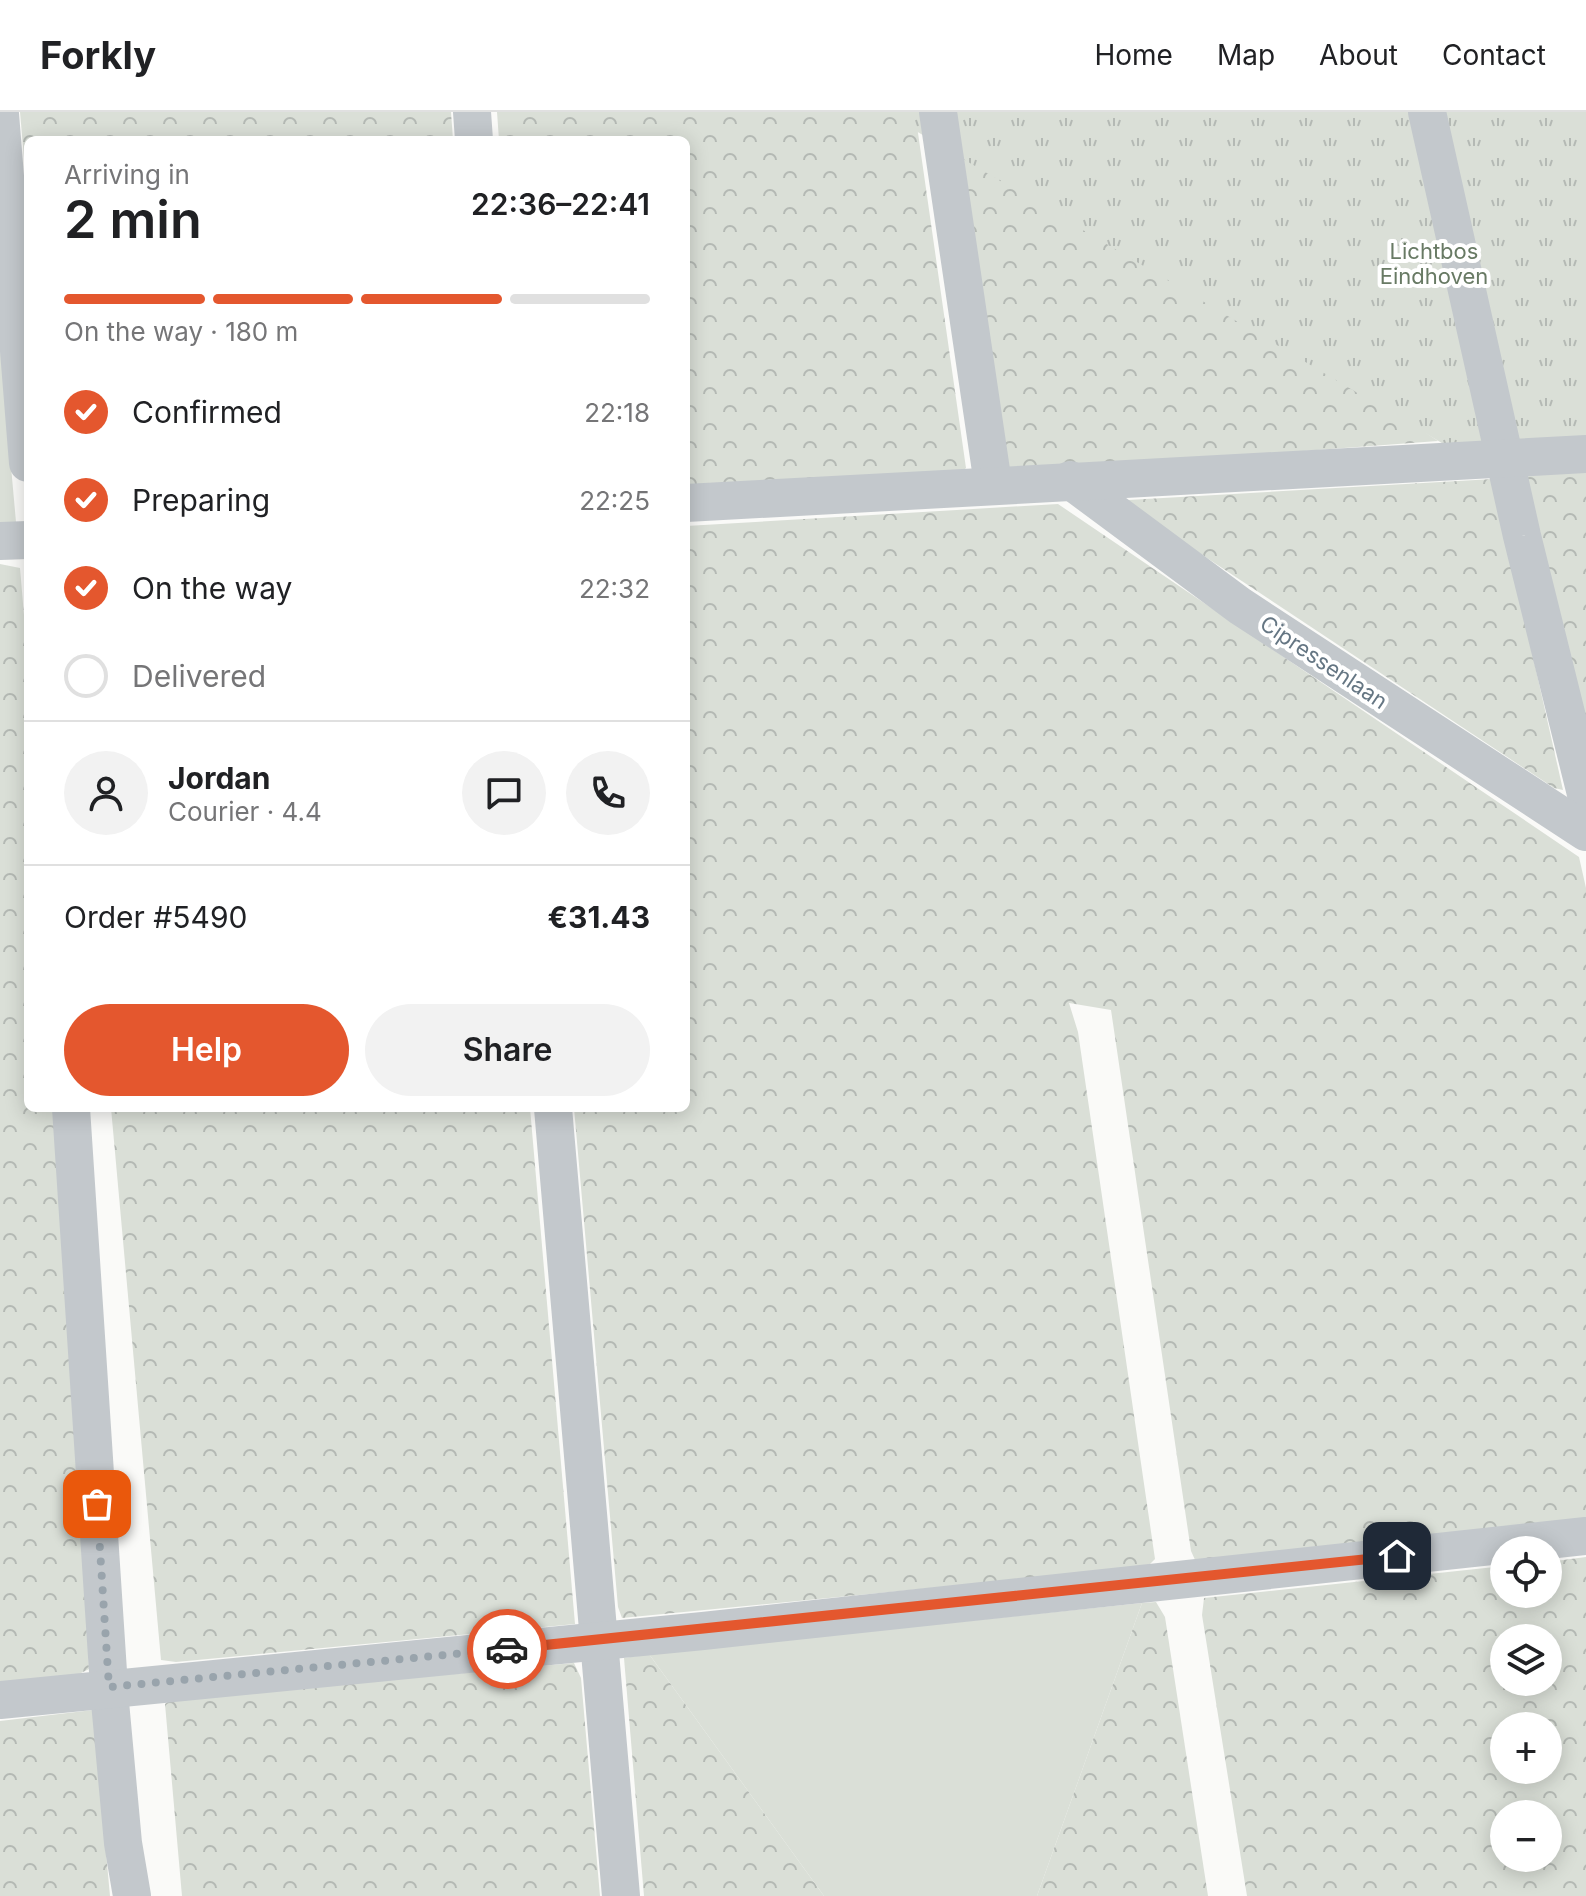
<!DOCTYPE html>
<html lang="en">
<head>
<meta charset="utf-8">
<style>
	body { margin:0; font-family:Inter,sans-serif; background:#f2f2f2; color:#202124; height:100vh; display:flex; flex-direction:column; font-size:30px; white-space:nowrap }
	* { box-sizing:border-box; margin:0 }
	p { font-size:26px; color:#757577 }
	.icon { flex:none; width:44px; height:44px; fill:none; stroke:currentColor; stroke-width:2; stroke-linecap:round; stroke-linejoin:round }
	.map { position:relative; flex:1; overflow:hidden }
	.details { position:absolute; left:24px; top:24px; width:666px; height:976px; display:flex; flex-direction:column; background:#fff; border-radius:12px; box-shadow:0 4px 20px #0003 }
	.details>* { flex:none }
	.fabs { position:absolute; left:1490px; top:1424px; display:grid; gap:16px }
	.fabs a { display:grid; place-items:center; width:72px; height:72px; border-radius:50%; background:#fff; box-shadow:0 4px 20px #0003; font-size:40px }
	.pin { position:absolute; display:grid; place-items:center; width:68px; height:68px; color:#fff; margin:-34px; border-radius:16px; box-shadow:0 4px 12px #0006 }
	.courier { position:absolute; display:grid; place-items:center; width:80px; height:80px; margin:-40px; border:6px solid #e4572e; border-radius:50%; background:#fff; color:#222; box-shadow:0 2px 10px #0007 }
	.head em { font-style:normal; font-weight:600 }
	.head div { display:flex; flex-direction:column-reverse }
	.head { display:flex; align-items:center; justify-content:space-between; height:136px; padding:0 40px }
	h1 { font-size:52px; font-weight:600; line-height:60px }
	.bar { display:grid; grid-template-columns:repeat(4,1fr); gap:12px 8px; align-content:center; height:96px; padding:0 40px }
	.bar i { height:10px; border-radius:6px; background:#e0e0e0 }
	.bar .current { background:#e4572e }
	.bar p { grid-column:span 4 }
	.line { display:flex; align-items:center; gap:20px; padding:0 40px; border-top:2px solid #e0e0e0 }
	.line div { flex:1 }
	.round { display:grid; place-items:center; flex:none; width:84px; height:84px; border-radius:42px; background:#f2f2f2 }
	ol { padding:0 40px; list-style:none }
	li { display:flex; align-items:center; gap:24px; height:88px }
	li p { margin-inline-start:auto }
	li .icon { padding:8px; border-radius:50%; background:#e4572e; color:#fff; stroke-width:4 }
	li:last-child { color:#757577 }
	li i { width:44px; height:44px; border:4px solid #e0e0e0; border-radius:50% }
	.action { display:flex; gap:16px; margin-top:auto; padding:16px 40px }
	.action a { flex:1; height:92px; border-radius:48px; background:#e4572e; color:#fff; font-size:32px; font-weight:600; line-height:92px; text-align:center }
	.action a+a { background:#f2f2f2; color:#202124 }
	header { display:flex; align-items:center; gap:48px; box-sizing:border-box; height:112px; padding:0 40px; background:#fff; border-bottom:2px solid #e0e0e0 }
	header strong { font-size:38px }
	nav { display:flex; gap:44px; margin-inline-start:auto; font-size:28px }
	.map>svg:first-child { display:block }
	.grass { fill:#dadfd7 }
	.forest { fill:url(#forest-crowns); fill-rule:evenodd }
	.park { fill:url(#park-tufts) }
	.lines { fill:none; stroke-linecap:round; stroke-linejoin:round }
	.street { stroke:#c3c8cc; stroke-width:38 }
	.done { stroke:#99a4ac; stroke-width:8; stroke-dasharray:0 14.4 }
	.route { stroke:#e4572e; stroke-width:10 }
	.labels { text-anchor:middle; stroke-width:8; stroke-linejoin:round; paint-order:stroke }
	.park-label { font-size:22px; fill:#687a64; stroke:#fff }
	.street-label { font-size:22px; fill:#657683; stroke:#fff }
</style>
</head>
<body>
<header>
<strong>Forkly</strong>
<nav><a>Home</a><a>Map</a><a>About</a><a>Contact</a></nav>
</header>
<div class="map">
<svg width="1586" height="1784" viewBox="0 0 1586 1784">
	<defs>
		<pattern id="forest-crowns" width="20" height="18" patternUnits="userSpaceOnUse" patternTransform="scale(2)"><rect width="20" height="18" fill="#dadfd7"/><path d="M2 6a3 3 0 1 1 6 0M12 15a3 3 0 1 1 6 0" fill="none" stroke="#b4b9b4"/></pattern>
		<pattern id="park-tufts" width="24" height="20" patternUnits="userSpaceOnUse" patternTransform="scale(2)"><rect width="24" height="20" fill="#dadfd7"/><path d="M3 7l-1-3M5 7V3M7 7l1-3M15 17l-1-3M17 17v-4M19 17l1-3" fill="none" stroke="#b4b9b4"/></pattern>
	</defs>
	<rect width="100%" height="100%" fill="#fafaf8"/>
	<g class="grass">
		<path d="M0,232l16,178 -16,8z"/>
		<path d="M1142,1491l-105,293h-213l-175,-242z"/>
	</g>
	<g class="forest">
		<path d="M20,0h431l2,28h-425v64z"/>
		<path d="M497,0h418l51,356 -8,7 -272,17v-352h-187z"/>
		<path d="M952,0l486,329 -428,32z"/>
		<path d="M1586,351v264l-67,-255z"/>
		<path d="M1493,367l70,311 -9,-2 -418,-277 -8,-11z"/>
		<path d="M1058,392l521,353 7,31v632l-390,42 -5,-11 -80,-541 -42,-7 9,29 77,527 -8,8 -525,51 -4,-11 -44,-499h112v-582z"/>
		<path d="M0,452l20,4 8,94v446h37l24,561 -10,5 -79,9z"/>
		<path d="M111,996h419l45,516 -399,38 -15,-2z"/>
		<path d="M1586,1445v339h-339l-45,-281 2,-17 300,-32v28h44v-32zM1504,1526h44v44h-44zM1504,1614h44v44h-44zM1504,1702h44v44h-44z"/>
		<path d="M1156,1490l9,15 43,279h-171l105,-293z"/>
		<path d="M649,1542l175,242h-180l-20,-238z"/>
		<path d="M574,1551l7,15 19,218h-418l-17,-192 5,-4z"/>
		<path d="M93,1598l17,186h-110v-175z"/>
	</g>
	<path class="park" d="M884,0h702v352l-102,4z"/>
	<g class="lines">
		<g class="street">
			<path d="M472,0l2,28"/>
			<path d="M938,0l55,372"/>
			<path d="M1427,0l95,424 64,258"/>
			<path d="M0,2l28,349"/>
			<path d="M1070,368l170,126 346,226"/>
			<path d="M686,391l900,-49"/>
			<path d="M0,429l28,-1"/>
			<path d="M71,996l39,594 13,141 9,53"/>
			<path d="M553,996l68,788"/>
			<path d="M0,1588l703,-69 883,-95"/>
		</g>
	</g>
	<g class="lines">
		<path class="done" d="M97,1392l12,183 398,-38"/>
		<path class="route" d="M507,1537l890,-93"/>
	</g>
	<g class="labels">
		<g class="park-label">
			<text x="1434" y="147">Lichtbos<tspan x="1434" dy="25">Eindhoven</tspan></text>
		</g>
		<g class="street-label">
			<text transform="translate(1324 550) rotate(34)" y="8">Cipressenlaan</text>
		</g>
	</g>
</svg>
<div class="fabs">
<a><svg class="icon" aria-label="locate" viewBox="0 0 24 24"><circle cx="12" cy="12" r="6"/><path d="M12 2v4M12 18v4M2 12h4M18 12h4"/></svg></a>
<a><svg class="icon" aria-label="layers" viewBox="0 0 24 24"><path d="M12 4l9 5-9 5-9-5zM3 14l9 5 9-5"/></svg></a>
<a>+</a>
<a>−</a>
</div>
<div class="pin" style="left:97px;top:1392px;background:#ea580c"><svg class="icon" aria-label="bag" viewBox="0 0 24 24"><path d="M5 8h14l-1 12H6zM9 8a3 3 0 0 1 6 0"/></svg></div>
<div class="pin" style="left:1397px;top:1444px;background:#1f2937"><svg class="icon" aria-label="home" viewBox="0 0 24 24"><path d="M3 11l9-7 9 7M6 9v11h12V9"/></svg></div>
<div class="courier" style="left:507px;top:1537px"><svg class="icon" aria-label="car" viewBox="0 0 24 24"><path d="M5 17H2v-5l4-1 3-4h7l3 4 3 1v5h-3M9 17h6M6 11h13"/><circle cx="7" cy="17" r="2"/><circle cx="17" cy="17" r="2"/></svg></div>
<section class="details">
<div class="head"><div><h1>2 min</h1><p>Arriving in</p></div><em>22:36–22:41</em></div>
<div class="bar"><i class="current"></i><i class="current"></i><i class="current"></i><i></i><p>On the way · 180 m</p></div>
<ol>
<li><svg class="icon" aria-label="check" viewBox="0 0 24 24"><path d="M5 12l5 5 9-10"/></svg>Confirmed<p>22:18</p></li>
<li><svg class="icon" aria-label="check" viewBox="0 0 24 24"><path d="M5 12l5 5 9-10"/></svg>Preparing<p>22:25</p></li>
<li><svg class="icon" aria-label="check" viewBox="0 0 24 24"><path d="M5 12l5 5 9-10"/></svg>On the way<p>22:32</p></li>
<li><i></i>Delivered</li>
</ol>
<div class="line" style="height:144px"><a class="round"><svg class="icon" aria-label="person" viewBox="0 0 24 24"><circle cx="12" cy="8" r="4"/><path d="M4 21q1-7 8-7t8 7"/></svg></a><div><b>Jordan</b><p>Courier · 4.4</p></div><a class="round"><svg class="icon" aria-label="chat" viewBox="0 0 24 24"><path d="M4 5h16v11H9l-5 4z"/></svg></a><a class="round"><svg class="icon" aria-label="phone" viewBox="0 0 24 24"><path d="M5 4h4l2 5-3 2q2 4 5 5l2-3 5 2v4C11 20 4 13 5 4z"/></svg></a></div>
<div class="line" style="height:104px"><div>Order #5490</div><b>€31.43</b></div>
<div class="action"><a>Help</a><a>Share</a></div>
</section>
</div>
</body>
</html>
